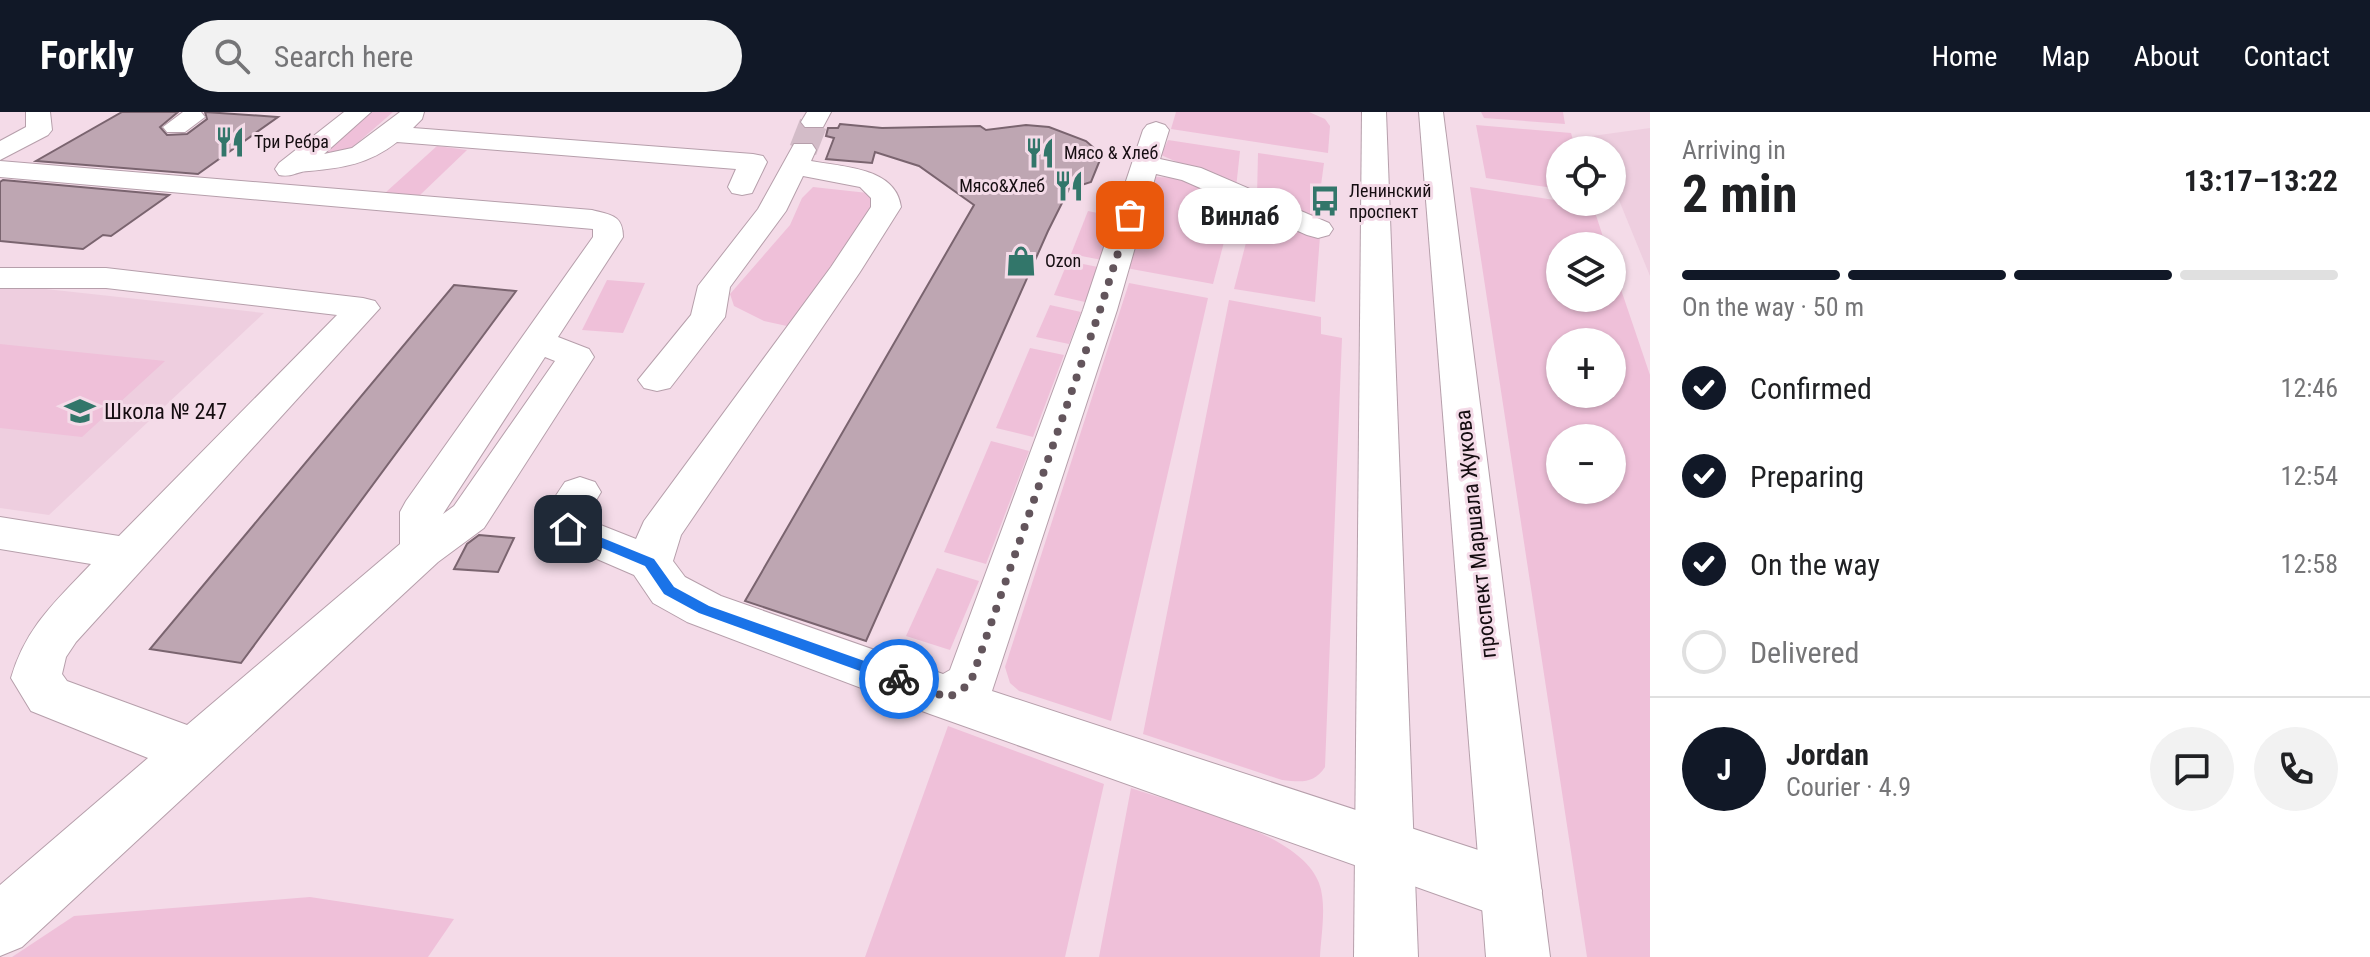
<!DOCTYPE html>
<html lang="en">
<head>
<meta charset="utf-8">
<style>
	body { margin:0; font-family:"Roboto Condensed",sans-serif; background:#f2f2f2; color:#202124; height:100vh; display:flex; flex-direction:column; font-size:30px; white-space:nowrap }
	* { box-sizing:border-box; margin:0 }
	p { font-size:26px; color:#757577 }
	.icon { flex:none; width:44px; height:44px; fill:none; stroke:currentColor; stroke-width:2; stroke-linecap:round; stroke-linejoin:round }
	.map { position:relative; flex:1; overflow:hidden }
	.side { display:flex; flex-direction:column; background:#fff; width:720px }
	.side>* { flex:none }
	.tools { position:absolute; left:1546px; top:24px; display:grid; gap:16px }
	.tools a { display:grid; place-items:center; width:80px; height:80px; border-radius:50%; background:#fff; box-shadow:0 2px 6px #0004; font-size:40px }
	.pin { position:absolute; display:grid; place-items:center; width:68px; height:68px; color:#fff; margin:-34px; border-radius:16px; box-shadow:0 4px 12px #0006 }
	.courier { position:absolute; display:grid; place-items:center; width:80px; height:80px; margin:-40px; border:6px solid #1a73e8; border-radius:50%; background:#fff; color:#222; box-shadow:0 2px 10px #0007 }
	.bubble { position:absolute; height:56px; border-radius:28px; background:#fff; box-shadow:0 2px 6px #0004; font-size:26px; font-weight:700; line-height:56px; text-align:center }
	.summary em { font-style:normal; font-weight:700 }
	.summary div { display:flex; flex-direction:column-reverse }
	.summary { display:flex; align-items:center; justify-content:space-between; height:136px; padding:0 32px }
	h1 { font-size:52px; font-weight:700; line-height:60px }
	.bar { display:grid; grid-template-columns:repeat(4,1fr); gap:12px 8px; align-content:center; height:96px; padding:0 32px }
	.bar i { height:10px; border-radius:6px; background:#e0e0e0 }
	.bar .selected { background:#111827 }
	.bar p { grid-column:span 4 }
	.line { display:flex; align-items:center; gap:20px; padding:0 32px; border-top:2px solid #e0e0e0 }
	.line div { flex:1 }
	.round { display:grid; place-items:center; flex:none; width:84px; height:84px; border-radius:42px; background:#f2f2f2 }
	ol { padding:0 32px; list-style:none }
	li { display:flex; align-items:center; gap:24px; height:88px }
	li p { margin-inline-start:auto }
	li .icon { padding:8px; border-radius:50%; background:#111827; color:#fff; stroke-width:4 }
	li:last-child { color:#757577 }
	li i { width:44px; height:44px; border:4px solid #e0e0e0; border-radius:50% }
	header { display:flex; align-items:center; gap:48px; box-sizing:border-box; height:112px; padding:0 40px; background:#111827; color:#fff }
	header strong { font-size:38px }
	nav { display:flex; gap:44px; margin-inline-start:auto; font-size:28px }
	.search { width:560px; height:72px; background:#f2f2f2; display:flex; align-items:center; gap:20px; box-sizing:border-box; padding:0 28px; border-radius:44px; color:#757577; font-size:30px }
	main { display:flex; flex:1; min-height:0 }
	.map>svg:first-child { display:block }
	.built { fill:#eecedf }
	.green { fill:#efc0d9; fill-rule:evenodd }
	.building { fill:#bea6b2; stroke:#7a646f; stroke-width:2 }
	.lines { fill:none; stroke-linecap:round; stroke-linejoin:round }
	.minor-tunnel { stroke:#d3bcc8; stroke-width:28; stroke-dasharray:28 14; stroke-linecap:butt }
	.minor-casing { stroke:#b69fab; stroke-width:2 }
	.major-casing { stroke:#b69fab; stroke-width:2 }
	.minor { fill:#fff; fill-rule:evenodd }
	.major { fill:#fff; fill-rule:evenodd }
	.route { fill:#1a73e8 }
	.done { stroke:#63555c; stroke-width:8; stroke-dasharray:0 14.4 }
	.labels { text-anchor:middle; stroke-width:6; stroke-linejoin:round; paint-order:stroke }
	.far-poi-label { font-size:18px; fill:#150d11; stroke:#f4dbe8; text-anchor:start }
	.poi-label { font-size:22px; fill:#150d11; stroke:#f4dbe8; text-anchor:start }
	.street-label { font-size:22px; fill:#150d11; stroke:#f4dbe8 }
</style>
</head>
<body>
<header>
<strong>Forkly</strong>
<div class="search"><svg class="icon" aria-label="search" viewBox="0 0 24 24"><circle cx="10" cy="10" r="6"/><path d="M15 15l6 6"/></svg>Search here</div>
<nav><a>Home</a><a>Map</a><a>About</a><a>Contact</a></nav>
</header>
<main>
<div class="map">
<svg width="1650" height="845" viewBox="0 0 1650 845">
	<rect width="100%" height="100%" fill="#f4dbe8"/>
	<g class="built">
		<path d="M1650,16v148l-38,-93v-33h-14l-6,-14z"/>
		<path d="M0,172l264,29 -215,202 -49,-7z"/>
	</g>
	<g class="green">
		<path d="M371,0h22l-46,40 -24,4v-6z"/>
		<path d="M1176,0h133l16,7 5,7 -2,27 -157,-24z"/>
		<path d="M1481,0h82l2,12 -81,-6z"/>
		<path d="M1476,13l95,8 5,17h-16v39l-74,-11z"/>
		<path d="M1168,28l72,11 -4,37 -75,-33z"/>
		<path d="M437,34l30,4 -48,46 -34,-3z"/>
		<path d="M1258,41l66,10 -8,59 -59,-25z"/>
		<path d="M1154,65l31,1 50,22 -22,84 -87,-16z"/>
		<path d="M813,75l64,7 -1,8 -80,126 -32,-7 -30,-15 -4,-12 60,-69 12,-27z"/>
		<path d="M1470,75l123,19 13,40h-46v52h52v-35l38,112v582h-63zM1560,230h52v52h-52zM1560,326h52v52h-52z"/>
		<path d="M1255,96l65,28 -5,66 -81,-13z"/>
		<path d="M1088,99l29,6 -15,43 -31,-6z"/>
		<path d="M1068,149l30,6 -13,35 -31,-7z"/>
		<path d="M607,168l38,3 -22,50 -41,-3z"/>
		<path d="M1129,171l79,15 -97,423 -92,-30 -9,-8 -5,-16z"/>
		<path d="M1229,188l92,17v17l21,4 -17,429c-11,17 -24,15 -43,13l-139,-46z"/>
		<path d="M1050,193l31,7 -12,32 -33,-7z"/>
		<path d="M0,232l165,17 -83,76 -82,-9z"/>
		<path d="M1030,236l34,7 -31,82 -37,-9z"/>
		<path d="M991,329l38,10 -43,113 -42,-12z"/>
		<path d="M937,456l42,13 -29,69 -44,-14z"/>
		<path d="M948,614l156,58 -39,173h-200z"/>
		<path d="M1131,676c50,18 169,43 188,95 8,21 2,52 1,74h-221z"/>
		<path d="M310,785l144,22 -26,38h-416l62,-41z"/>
	</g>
	<g class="building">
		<path d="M122,0h56l-18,15 7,8 20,-1 20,-15 -2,-7 73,5 -80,57 -162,-13z"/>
		<path d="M840,12l42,4 98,-2 6,4 40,-5 23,2 37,14 16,14 -11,27 -22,7 -21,42 -182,410 -121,-40 229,-396 -55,-39 -44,-14 -3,11 -46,-4 8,-21 -8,-2 2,-8h10z"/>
		<path d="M3,68l166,15 -58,41 -8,-1 -20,14 -83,-8v-59z"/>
		<path d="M454,173l62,6 -275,372 -91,-14z"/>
		<path d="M479,423l35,3 -16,34 -44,-3 13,-25z"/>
	</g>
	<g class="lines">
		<path class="minor-tunnel" d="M803,38l11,-28"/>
		<g class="minor-casing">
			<g id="minor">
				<path d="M26,0h24l2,18 -4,5 -48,25v-19l26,-14z"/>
				<path d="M183,0h18l4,5 -20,15h-18l-4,-5z"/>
				<path d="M344,0h27l-47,42 28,-6 48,-36h24l-2,7 -9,9 340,26 10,2 4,6 -15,31 -10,2 -10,-2 -4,-6 8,-18 -339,-27c-28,22 -54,26 -88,29 -12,0 -17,7 -30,4l-4,-6 4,-6z"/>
				<path d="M807,0h24l-8,15h-18l-4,-5z"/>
				<path d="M1156,10l9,3 4,5 -9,29 41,9 128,55 4,6 -4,6 -11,3 -11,-3 -125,-55 -26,-6 -39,136 -125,381 520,170 21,9 9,21 -9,21 -21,9 -582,-207 -243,-92 -34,-19 -19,-28 -81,-35c-14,-24 -2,-37 12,-58l15,-5 15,5 6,10 -13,22v6l48,19 8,-18 187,-254 40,-60v-9l-11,-11 -57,-11 -17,35 -56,76 -5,30 -55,71 -13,3 -13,-3 -6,-8 53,-65 7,-29 60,-77 36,-65h18l4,6 -5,11c31,6 85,6 90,46l-41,65 -179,263 -8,26 12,16 36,19 222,78 7,-4 133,-360 60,-180 4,-5z"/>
				<path d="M0,49l592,49c19,5 31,5 31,27l-65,100 31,12 5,8 -110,171 -46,34 -416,385 -22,9v-71l148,-127 -117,-47 -20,-33c15,-51 44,-76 80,-114l-91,-15v-32l119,19 218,-221 -231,-27h-106v-20h106l257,30 12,3 5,7 -304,334 -10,15 -4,17 5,7 120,44 213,-181v-32l6,-11 187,-264v-8l-593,-52zM545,245l10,4 -101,145 -11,8z"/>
			</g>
		</g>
		<g class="major-casing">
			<g id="major">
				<path d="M1362,0h24l32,845h-64z"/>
				<path d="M1419,0h24l107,845h-64z"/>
			</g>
		</g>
		<use href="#minor" class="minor"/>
		<use href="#major" class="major"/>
	</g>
	<path class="route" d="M568,412l86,35 20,28 35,19 195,69 2,4 -7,6 -200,-72 -35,-19 -19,-28 -81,-34 -2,-3z"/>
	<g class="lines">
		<path class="done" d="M899,567l49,19 22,-14 130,-374 30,-95"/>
	</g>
	<defs>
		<g id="restaurant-bare" transform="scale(2.4)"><path d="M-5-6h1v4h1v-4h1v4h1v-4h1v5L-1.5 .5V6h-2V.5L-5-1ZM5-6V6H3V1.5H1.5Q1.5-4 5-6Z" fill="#32766a" stroke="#f4dbe8" stroke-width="2.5" paint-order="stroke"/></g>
		<g id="bus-bare" transform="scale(2.4)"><path d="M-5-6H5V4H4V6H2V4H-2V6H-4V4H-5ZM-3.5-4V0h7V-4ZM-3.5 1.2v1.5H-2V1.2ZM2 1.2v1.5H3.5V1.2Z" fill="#32766a" stroke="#f4dbe8" stroke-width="2.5" paint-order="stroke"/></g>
		<g id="shop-bare" transform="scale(2.4)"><path d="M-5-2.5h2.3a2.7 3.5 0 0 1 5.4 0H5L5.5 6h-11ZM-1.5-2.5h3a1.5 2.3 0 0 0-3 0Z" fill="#32766a" stroke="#f4dbe8" stroke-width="2.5" paint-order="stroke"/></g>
		<g id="school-bare" transform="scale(2.4)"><path d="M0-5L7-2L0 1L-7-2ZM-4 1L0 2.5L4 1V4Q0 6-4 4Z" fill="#32766a" stroke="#f4dbe8" stroke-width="2.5" paint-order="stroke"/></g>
	</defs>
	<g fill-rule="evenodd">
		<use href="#restaurant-bare" x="230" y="30"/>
		<use href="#restaurant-bare" x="1040" y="41"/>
		<use href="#restaurant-bare" x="1069" y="74"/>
		<use href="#bus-bare" x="1325" y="89"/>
		<use href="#shop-bare" x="1021" y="149"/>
		<use href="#school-bare" x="80" y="299"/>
	</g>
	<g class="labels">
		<g class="far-poi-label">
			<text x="254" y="36">Три Ребра</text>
			<text x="1064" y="47">Мясо &amp; Хлеб</text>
			<text x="1045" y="80" text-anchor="end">Мясо&amp;Хлеб</text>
			<text x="1349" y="85">Ленинский<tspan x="1349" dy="21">проспект</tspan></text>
			<text x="1045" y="155">Ozon</text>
		</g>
		<g class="poi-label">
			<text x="104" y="307">Школа № 247</text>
		</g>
		<g class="street-label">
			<text transform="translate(1475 422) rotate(-96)" y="8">проспект Маршала Жукова</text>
		</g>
	</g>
</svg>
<div class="tools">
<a><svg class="icon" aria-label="locate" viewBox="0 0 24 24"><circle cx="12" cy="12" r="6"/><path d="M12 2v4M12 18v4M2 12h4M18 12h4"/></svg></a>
<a><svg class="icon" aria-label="layers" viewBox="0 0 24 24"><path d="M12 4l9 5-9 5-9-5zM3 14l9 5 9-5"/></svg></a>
<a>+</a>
<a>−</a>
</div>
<div class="pin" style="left:1130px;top:103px;background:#ea580c"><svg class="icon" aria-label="bag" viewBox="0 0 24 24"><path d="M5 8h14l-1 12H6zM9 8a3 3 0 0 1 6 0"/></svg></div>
<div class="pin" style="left:568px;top:417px;background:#1f2937"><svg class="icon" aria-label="home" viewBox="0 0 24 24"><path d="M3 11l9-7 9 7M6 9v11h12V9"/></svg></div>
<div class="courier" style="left:899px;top:567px"><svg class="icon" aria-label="bike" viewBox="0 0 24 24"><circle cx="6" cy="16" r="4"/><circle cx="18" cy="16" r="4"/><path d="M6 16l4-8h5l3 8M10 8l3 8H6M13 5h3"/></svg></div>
<div class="bubble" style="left:1178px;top:76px;width:124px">Винлаб</div>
</div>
<section class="side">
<div class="summary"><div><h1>2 min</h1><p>Arriving in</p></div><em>13:17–13:22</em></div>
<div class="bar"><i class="selected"></i><i class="selected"></i><i class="selected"></i><i></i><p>On the way · 50 m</p></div>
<ol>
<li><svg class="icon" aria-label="check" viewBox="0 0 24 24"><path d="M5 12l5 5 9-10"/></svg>Confirmed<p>12:46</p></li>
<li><svg class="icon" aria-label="check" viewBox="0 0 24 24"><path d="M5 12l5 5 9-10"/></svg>Preparing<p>12:54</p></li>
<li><svg class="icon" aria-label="check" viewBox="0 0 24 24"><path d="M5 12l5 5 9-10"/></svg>On the way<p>12:58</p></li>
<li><i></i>Delivered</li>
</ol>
<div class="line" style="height:144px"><b class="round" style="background:#111827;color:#fff">J</b><div><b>Jordan</b><p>Courier · 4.9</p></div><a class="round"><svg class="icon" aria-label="chat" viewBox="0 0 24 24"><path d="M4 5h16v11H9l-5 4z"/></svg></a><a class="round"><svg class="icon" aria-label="phone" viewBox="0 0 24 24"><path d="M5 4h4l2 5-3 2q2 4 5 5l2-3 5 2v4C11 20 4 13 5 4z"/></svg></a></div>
</section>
</main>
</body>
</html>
